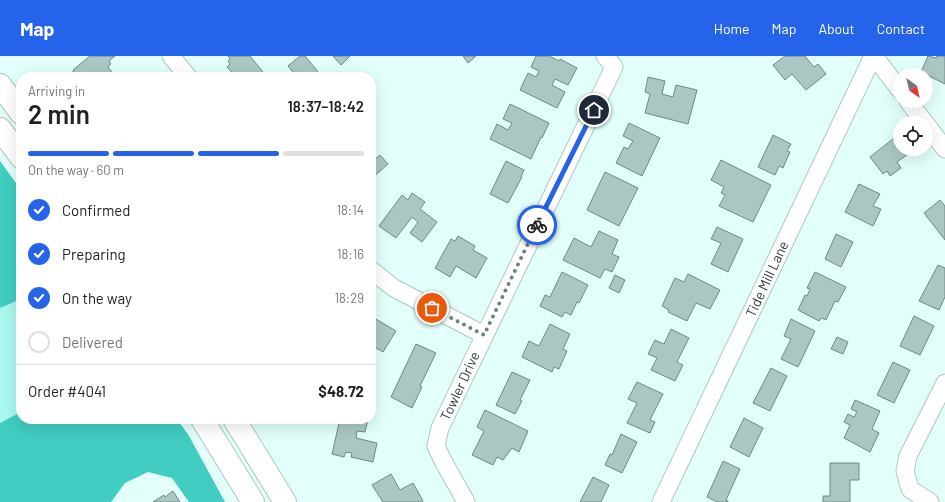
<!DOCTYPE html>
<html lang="en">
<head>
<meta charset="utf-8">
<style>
	body { margin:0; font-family:Barlow,sans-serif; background:#f2f2f2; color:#222; height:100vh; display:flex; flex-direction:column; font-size:15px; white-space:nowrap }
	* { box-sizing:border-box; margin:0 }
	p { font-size:13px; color:#767676 }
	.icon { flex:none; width:22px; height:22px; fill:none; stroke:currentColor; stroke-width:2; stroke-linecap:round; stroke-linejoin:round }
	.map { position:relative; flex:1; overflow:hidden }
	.side { position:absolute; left:16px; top:16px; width:360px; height:352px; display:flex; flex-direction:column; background:#fff; border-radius:16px; box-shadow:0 4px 16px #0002 }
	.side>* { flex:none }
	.needle { width:26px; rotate:146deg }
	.fabs { position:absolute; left:893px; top:12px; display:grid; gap:8px }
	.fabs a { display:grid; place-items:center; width:40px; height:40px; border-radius:50%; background:#fff; box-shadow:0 4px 16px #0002; font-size:20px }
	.pin { position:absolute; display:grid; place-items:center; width:34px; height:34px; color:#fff; margin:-17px; border:2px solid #fff; border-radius:50%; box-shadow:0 1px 4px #0007 }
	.courier { position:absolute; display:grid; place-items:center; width:40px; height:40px; margin:-20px; border:3px solid #2563eb; border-radius:50%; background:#fff; color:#222; box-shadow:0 1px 5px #0007 }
	.head em { font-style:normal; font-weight:600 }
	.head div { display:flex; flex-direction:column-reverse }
	.head { display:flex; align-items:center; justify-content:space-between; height:68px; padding:0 12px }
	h1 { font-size:26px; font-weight:600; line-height:30px }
	.bar { display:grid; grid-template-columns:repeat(4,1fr); gap:6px 4px; align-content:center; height:48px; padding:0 12px }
	.bar i { height:5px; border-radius:3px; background:#e0e0e0 }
	.bar .active { background:#2563eb }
	.bar p { grid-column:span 4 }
	.line { display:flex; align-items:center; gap:10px; padding:0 12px; border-top:1px solid #e0e0e0 }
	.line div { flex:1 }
	ol { padding:0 12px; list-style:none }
	li { display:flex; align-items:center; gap:12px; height:44px }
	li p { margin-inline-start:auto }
	li .icon { padding:4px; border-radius:50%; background:#2563eb; color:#fff; stroke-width:4 }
	li:last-child { color:#767676 }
	li i { width:22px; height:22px; border:2px solid #e0e0e0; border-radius:50% }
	header { display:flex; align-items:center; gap:24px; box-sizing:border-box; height:56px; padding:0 20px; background:#2563eb; color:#fff }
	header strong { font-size:19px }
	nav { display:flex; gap:22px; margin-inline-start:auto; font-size:14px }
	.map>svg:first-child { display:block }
	.green { fill:#a9f8ef }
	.forest { fill:#41cdc1 }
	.building { fill:#abc7c4; stroke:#6f8986 }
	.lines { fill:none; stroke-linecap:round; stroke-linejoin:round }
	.minor-casing { stroke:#acc8c4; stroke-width:19 }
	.major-casing { stroke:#acc8c4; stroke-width:24 }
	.minor { stroke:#fff; stroke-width:17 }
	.major { stroke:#fff; stroke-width:22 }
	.done { stroke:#708280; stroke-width:4; stroke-dasharray:0 7.2 }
	.route { stroke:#2563eb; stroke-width:5 }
	.labels { text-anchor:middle; stroke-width:3; stroke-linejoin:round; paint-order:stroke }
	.street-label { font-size:14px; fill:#333f3d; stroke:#fff }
</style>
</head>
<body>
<header>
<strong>Map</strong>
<nav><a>Home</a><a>Map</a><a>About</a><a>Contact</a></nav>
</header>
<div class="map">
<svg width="945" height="446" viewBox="0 0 945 446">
	<rect width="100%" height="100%" fill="#e2fffb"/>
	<path class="green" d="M21,243v113l-21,11v-115z"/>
	<g class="forest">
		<path d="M0,105l21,29v109l-21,9z"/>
		<path d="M21,356v7h156l12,17 36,66h-36l-17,-24 -24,-6 -23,11 -14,19h-111v-79z"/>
	</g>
	<g class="building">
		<path d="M90,0h25l-6,5 2,3 -3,3 6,8 3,-2 4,4h-47l-3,-4 3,-2 -1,-1z"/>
		<path d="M228,0h22l17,21h-26l-1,-1 -4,1 -9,-10 3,-3 -2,-3 2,-2z"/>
		<path d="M300,0h5l14,17 -5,4h-17l-9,-11z"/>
		<path d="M333,0h17l-9,9z"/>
		<path d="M463,0h13l-8,7z"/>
		<path d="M536,0h13l10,5 1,-2 17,9 -9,17 -13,-6 -3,6 13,7 -8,16 -37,-18 8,-17 8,4 3,-6 -8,-4z"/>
		<path d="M785,0h20l9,11 4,-3 8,10 -20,16 -14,-16 -7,6 -12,-15z"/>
		<path d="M928,0l8,2 1,-2h8v28l-24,-12z"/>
		<path d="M648,21l17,4 -3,13 11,3 3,-12 21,5 -9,34 -43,-11 5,-19 -5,-2z"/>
		<path d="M510,48l39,19 -7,15 -1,-1 -10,22 -41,-20 7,-15 11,6 4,-7 -9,-4z"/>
		<path d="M629,67l31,15 -18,38 -26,-13 8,-16 4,2 5,-8 -10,-5z"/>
		<path d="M773,79l18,9 -4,7 3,1 -7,16 -4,-2 -4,9 -17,-8z"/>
		<path d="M898,79l2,2v12h9l2,3 -14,10 4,6 -11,8 -3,-5 -4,3 -13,-17z"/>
		<path d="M380,99l8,9 -17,15v-20l2,2z"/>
		<path d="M721,104l50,25 -18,37 -34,-16 6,-11 -4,-2 3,-6 -13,-7z"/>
		<path d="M506,105l18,9 -3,7h1l-14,26 -18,-9z"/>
		<path d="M605,116l33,16 -19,38 -32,-16z"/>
		<path d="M859,128l21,10 -7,12 8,3 -8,17 -28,-14z"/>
		<path d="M412,137l13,9 -5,7 17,13 -15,20 -12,-9 8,-11 -6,-5 -16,21 -17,-12 23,-31 6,5z"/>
		<path d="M940,144l5,6v34l-21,-27z"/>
		<path d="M717,171l26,12 -15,33 -17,-8 10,-21 -10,-4z"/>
		<path d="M599,175l19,9 -6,14 7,3 -7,15 -7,-3 -5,9 -37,-18 11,-22 17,9z"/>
		<path d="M836,178l17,8 -12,25 -16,-8z"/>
		<path d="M458,180l17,10 -2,4 14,8 -11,20 -20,-12 -6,11 -15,-9 16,-29 4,2z"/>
		<path d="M938,209l7,3v29l-6,13 -20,-9z"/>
		<path d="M562,216l26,13 -9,18 -2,-1 -6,13 -6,-3 -3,5 -22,-11 5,-11 5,2z"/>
		<path d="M815,216l31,15 -8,15 -3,-1 -9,19 -5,-2 -2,3 -21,-11 7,-15 2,1 3,-7 -3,-1z"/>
		<path d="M688,218l32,16 -10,19 -14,-6 -9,18 -19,-9 1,-2 -7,-4 13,-28 9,4z"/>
		<path d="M615,219l10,5 -6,13 -10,-5z"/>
		<path d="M914,260l20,10 -14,29 -20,-9z"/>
		<path d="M374,262l22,13 -13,21 -12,-7v-23z"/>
		<path d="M791,263l24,12 -17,36 -17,-8 10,-20 -7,-3z"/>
		<path d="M550,268l20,10 -7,15 4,2 -8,18 -5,-2 -2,5 -30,-15 7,-16 10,5z"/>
		<path d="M671,273l18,9 -12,24 6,3 -8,16 -24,-11 6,-12 -9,-4 7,-14 9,4z"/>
		<path d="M837,281l11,5 -5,12 -12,-5z"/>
		<path d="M416,288l20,9 -16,33 2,1 -10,21 -21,-11z"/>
		<path d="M893,306l17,8 -16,33 -17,-8z"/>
		<path d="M771,312l16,8 -17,35 -17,-8z"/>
		<path d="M512,316l18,8 -10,20 2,1 -7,13 -19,-9z"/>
		<path d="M637,326l26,12 -13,26 5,2 -5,11 -23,-10 10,-20 -9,-4z"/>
		<path d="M855,344l25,11 -8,18 7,4 -9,19 -26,-14 6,-13 -6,-3 4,-8 6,3 3,-5 -6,-3z"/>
		<path d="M485,354l43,21 -9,21 -7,-4 -9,12 -6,-3 -4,8 -21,-10 12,-24 -7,-4z"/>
		<path d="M744,362l19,10 -14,29 -19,-10z"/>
		<path d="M340,363h28l-3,13 -8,-1 -1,7 21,5 -4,19 -22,-5 1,-4 -6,-1 -2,5 -12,-3z"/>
		<path d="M621,378l16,8 -15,31 -17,-8 5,-11 2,1z"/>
		<path d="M723,405l17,8 -14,31 2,1v1h-11l-10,-5z"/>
		<path d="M830,407h29v17h-9v22h-27v-6h7z"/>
		<path d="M391,418l9,16 13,-7 10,18 -2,1h-38l-11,-17z"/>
		<path d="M593,421l16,8 -8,17h-21z"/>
		<path d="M173,435l7,11h-27l11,-7 1,2z"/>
	</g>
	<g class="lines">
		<g class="minor-casing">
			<g id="minor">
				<path d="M171,0l17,21"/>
				<path d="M874,0l26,34"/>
				<path d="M908,45l17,22"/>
				<path d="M926,68l19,25"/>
				<path d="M371,214l23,18 90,47"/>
				<path d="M466,446l-24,-43 -6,-13 4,-18 174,-361 -9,-11"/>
				<path d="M661,446l212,-446"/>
				<path d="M930,446l-20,-13 -5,-18 3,-15 37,-73"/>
			</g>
		</g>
		<g class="major-casing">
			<g id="major">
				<path d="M0,29l21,28"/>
				<path d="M0,73l21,28"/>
				<path d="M202,363l51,83"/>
				<path d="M234,363l51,83"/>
			</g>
		</g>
		<use href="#minor" class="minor"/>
		<use href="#major" class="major"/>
	</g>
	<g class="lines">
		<path class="done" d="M432,252l52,27 53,-110"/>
		<path class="route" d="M537,169l57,-115"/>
	</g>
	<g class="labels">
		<g class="street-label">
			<text transform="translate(767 223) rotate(-65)" y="5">Tide Mill Lane</text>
			<text transform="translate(460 330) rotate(-65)" y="5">Towler Drive</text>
		</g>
	</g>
</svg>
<div class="fabs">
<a><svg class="needle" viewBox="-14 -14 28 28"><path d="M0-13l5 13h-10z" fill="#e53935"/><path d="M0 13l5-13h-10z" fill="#767676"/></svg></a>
<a><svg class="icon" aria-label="locate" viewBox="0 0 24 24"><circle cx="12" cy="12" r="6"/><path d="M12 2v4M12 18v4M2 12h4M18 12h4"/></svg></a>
</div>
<div class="pin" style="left:432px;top:252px;background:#ea580c"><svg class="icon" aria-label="bag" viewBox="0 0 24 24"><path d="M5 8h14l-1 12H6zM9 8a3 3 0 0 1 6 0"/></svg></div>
<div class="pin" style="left:594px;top:54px;background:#1f2937"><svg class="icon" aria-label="home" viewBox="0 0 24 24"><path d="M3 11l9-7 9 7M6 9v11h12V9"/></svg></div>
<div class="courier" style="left:537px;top:169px"><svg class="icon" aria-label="bike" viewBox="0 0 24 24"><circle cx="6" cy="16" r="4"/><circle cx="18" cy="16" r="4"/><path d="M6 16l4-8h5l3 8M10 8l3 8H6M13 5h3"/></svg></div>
<section class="side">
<div class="head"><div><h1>2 min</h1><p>Arriving in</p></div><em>18:37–18:42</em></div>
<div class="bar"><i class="active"></i><i class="active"></i><i class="active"></i><i></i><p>On the way · 60 m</p></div>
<ol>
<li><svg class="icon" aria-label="check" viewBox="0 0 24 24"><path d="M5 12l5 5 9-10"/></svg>Confirmed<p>18:14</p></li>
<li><svg class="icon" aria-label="check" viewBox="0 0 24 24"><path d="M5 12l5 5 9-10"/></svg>Preparing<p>18:16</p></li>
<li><svg class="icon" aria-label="check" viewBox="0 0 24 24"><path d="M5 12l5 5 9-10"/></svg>On the way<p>18:29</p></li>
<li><i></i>Delivered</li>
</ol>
<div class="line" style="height:52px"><div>Order #4041</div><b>$48.72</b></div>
</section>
</div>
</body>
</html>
